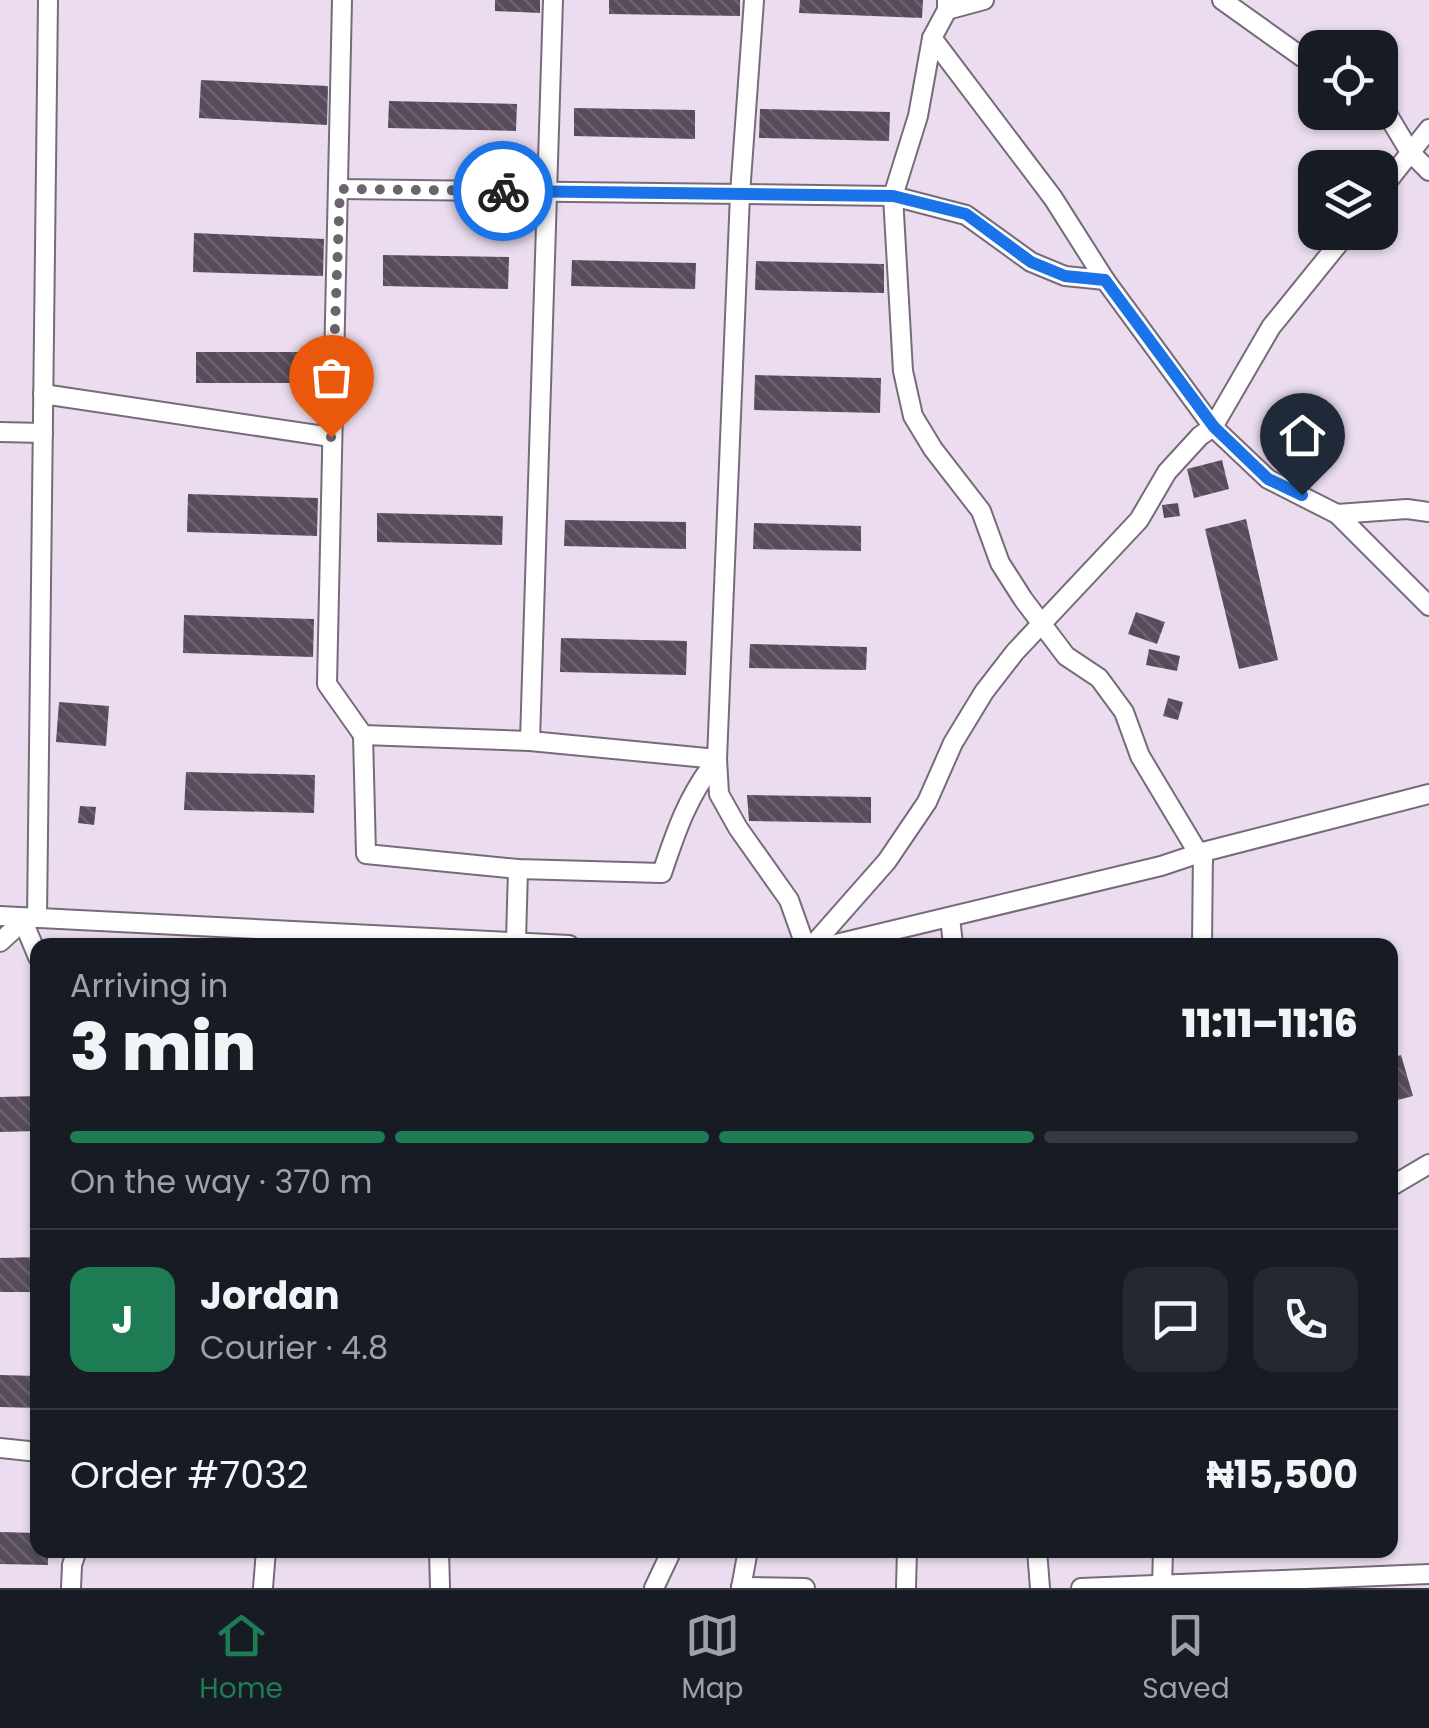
<!DOCTYPE html>
<html lang="en">
<head>
<meta charset="utf-8">
<style>
	body { margin:0; font-family:Poppins,sans-serif; background:#242831; color:#f1f3f6; height:100vh; display:flex; flex-direction:column; font-size:38px; white-space:nowrap }
	* { box-sizing:border-box; margin:0 }
	p { font-size:32px; color:#9ea1a6 }
	.icon { flex:none; width:55px; height:55px; fill:none; stroke:currentColor; stroke-width:2; stroke-linecap:round; stroke-linejoin:round }
	.map { position:relative; flex:1; overflow:hidden }
	.panel { position:absolute; left:30px; top:938px; width:1368px; height:620px; display:flex; flex-direction:column; background:#171b24; border-radius:20px; box-shadow:0 2px 8px #0004 }
	.panel>* { flex:none }
	.tools { position:absolute; left:1298px; top:30px; display:grid; gap:20px }
	.tools a { display:grid; place-items:center; width:100px; height:100px; border-radius:20px; background:#171b24; box-shadow:0 2px 8px #0004; font-size:50px }
	.pin { position:absolute; display:grid; place-items:center; width:85px; height:85px; color:#fff; margin:-102px -42px; border-radius:50% 50% 50% 0; rotate:-45deg; box-shadow:0 0 10px #0007 }
	.pin .icon { rotate:45deg }
	.courier { position:absolute; display:grid; place-items:center; width:100px; height:100px; margin:-50px; border:8px solid #1a73e8; border-radius:50%; background:#fff; color:#222; box-shadow:0 2px 12px #0007 }
	.summary em { font-style:normal; font-weight:800 }
	.summary div { display:flex; flex-direction:column-reverse }
	.summary { display:flex; align-items:center; justify-content:space-between; height:170px; padding:0 40px }
	h1 { font-size:65px; font-weight:800; line-height:75px }
	.bar { display:grid; grid-template-columns:repeat(4,1fr); gap:15px 10px; align-content:center; height:120px; padding:0 40px }
	.bar i { height:12px; border-radius:8px; background:#363941 }
	.bar .selected { background:#1d7c53 }
	.bar p { grid-column:span 4 }
	.line { display:flex; align-items:center; gap:25px; padding:0 40px; border-top:2px solid #363941 }
	.line div { flex:1 }
	.round { display:grid; place-items:center; flex:none; width:105px; height:105px; border-radius:20px; background:#242831 }
	.dock { display:flex; justify-content:space-around; align-items:center; height:140px; border-top:2px solid #363941; background:#171b24; font-size:28px; color:#9ea1a6 }
	.dock a { display:grid; justify-items:center; gap:5px }
	.dock .selected { color:#1d7c53 }
	.map>svg:first-child { display:block }
	.building { fill:url(#building-back-hatch) }
	.lines { fill:none; stroke-linecap:round; stroke-linejoin:round }
	.minor-casing { stroke:#776b7b; stroke-width:22 }
	.minor { stroke:#fff; stroke-width:18 }
	.done { stroke:#6c636e; stroke-width:10; stroke-dasharray:0 18 }
	.route { stroke:#1a73e8; stroke-width:12 }
</style>
</head>
<body>
<div class="map">
<svg width="1429" height="1588" viewBox="0 0 1429 1588">
	<defs>
		<pattern id="building-back-hatch" width="6" height="6" patternUnits="userSpaceOnUse" patternTransform="scale(2.5)"><rect width="6" height="6" fill="#574c5b"/><path d="M-1 5l2 2M0 0l6 6M5-1l2 2" fill="none" stroke="#6c636f"/></pattern>
	</defs>
	<rect width="100%" height="100%" fill="#ebddef"/>
	<g class="building">
		<path d="M495,0h45v13l-45,-2z"/>
		<path d="M609,0h131v16l-131,-2z"/>
		<path d="M800,0h123l-1,18 -123,-5z"/>
		<path d="M201,80l127,6 -1,39 -128,-7z"/>
		<path d="M389,101l128,3 -1,27 -128,-3z"/>
		<path d="M574,108l121,2v29l-121,-3z"/>
		<path d="M760,109l130,3 -1,29 -130,-3z"/>
		<path d="M194,233l130,6 -1,37 -130,-4z"/>
		<path d="M383,255l126,2 -1,32 -125,-3z"/>
		<path d="M572,260l124,3 -1,26 -124,-3z"/>
		<path d="M756,261l128,3v29l-129,-3z"/>
		<path d="M196,352h126l-1,31h-125z"/>
		<path d="M755,375l126,3 -1,35 -126,-3z"/>
		<path d="M1222,460l7,29 -35,9 -7,-29z"/>
		<path d="M188,494l130,4 -1,38 -130,-4z"/>
		<path d="M1178,503l2,13 -16,2 -2,-13z"/>
		<path d="M377,513l126,3 -1,29 -125,-3z"/>
		<path d="M1246,519l32,141 -39,9 -34,-140z"/>
		<path d="M565,520l121,2v27l-122,-3z"/>
		<path d="M754,523l107,3v25l-108,-2z"/>
		<path d="M1136,612l29,10 -8,22 -29,-10z"/>
		<path d="M184,615l130,4 -1,38 -130,-4z"/>
		<path d="M561,638l126,3 -1,34 -126,-3z"/>
		<path d="M750,644l117,3 -1,23 -117,-2z"/>
		<path d="M1149,649l31,7 -3,15 -31,-6z"/>
		<path d="M1168,698l15,4 -5,18 -15,-4z"/>
		<path d="M59,702l50,4 -3,40 -50,-4z"/>
		<path d="M186,772l129,3 -1,38 -130,-3z"/>
		<path d="M747,795l124,2v26l-122,-2z"/>
		<path d="M80,806l16,1 -2,18 -16,-2z"/>
		<path d="M1401,1055l12,41 -23,6v-44z"/>
		<path d="M38,1096v35l-38,1v-35z"/>
		<path d="M38,1257v35h-38v-34z"/>
		<path d="M0,1375l38,1v32l-38,-1z"/>
		<path d="M0,1532l38,1v17h10v15l-48,-1z"/>
	</g>
	<g class="lines">
		<g class="minor-casing">
			<g id="minor">
				<path d="M342,0l-15,684 36,51 167,6 187,18"/>
				<path d="M754,0l-14,194 -23,565 2,35 19,34 51,72 16,45"/>
				<path d="M947,0v10l-15,28 -14,78 -25,80 10,175 10,45 20,33 48,62 19,52 23,36 43,57 33,22 25,34 16,44 63,105"/>
				<path d="M1222,0l80,57 13,5"/>
				<path d="M947,10l37,-10"/>
				<path d="M1380,102l30,50 19,19"/>
				<path d="M340,189l553,7 73,19 65,47 34,14 40,4 -52,-82 -121,-160"/>
				<path d="M1380,191l49,-62"/>
				<path d="M1105,280l108,147 55,52 69,35 70,-5 22,3"/>
				<path d="M43,394l288,43"/>
				<path d="M0,432l43,1"/>
				<path d="M1337,514l92,92"/>
				<path d="M363,735l3,119 152,15 144,4c14,-42 26,-78 55,-114"/>
				<path d="M530,741l23,-741"/>
				<path d="M0,916l569,29"/>
				<path d="M950,917l3,28"/>
				<path d="M23,921l15,36"/>
				<path d="M516,940l2,-71"/>
				<path d="M0,942l23,-21 14,-4 11,-917"/>
				<path d="M813,945l74,-84 40,-59 26,-59 31,-51 31,-40 124,-132 28,-48 33,-36 13,-9 58,-100 77,-95"/>
				<path d="M832,945l329,-79 42,-14 226,-58"/>
				<path d="M1202,945l1,-93"/>
				<path d="M1390,1187l39,-23"/>
				<path d="M0,1448l38,4"/>
				<path d="M439,1550l1,38"/>
				<path d="M1037,1550l3,38"/>
				<path d="M741,1587l64,1"/>
				<path d="M71,1588l1,-23 5,-15"/>
				<path d="M263,1588l3,-38"/>
				<path d="M654,1588l18,-38"/>
				<path d="M741,1588l7,-38"/>
				<path d="M906,1588l1,-38"/>
				<path d="M1081,1588l348,-14"/>
				<path d="M1162,1588l1,-38"/>
			</g>
		</g>
		<use href="#minor" class="minor"/>
	</g>
	<g class="lines">
		<path class="done" d="M331,437l9,-248 163,2"/>
		<path class="route" d="M503,191l390,5 73,18 65,48 34,14 40,4 109,147 54,52 34,16"/>
	</g>
</svg>
<div class="tools">
<a><svg class="icon" aria-label="locate" viewBox="0 0 24 24"><circle cx="12" cy="12" r="6"/><path d="M12 2v4M12 18v4M2 12h4M18 12h4"/></svg></a>
<a><svg class="icon" aria-label="layers" viewBox="0 0 24 24"><path d="M12 4l9 5-9 5-9-5zM3 14l9 5 9-5"/></svg></a>
</div>
<div class="pin" style="left:331px;top:437px;background:#ea580c"><svg class="icon" aria-label="bag" viewBox="0 0 24 24"><path d="M5 8h14l-1 12H6zM9 8a3 3 0 0 1 6 0"/></svg></div>
<div class="pin" style="left:1302px;top:495px;background:#1f2937"><svg class="icon" aria-label="home" viewBox="0 0 24 24"><path d="M3 11l9-7 9 7M6 9v11h12V9"/></svg></div>
<div class="courier" style="left:503px;top:191px"><svg class="icon" aria-label="bike" viewBox="0 0 24 24"><circle cx="6" cy="16" r="4"/><circle cx="18" cy="16" r="4"/><path d="M6 16l4-8h5l3 8M10 8l3 8H6M13 5h3"/></svg></div>
<section class="panel">
<div class="summary"><div><h1>3 min</h1><p>Arriving in</p></div><em>11:11–11:16</em></div>
<div class="bar"><i class="selected"></i><i class="selected"></i><i class="selected"></i><i></i><p>On the way · 370 m</p></div>
<div class="line" style="height:180px"><b class="round" style="background:#1d7c53;color:#fff">J</b><div><b>Jordan</b><p>Courier · 4.8</p></div><a class="round"><svg class="icon" aria-label="chat" viewBox="0 0 24 24"><path d="M4 5h16v11H9l-5 4z"/></svg></a><a class="round"><svg class="icon" aria-label="phone" viewBox="0 0 24 24"><path d="M5 4h4l2 5-3 2q2 4 5 5l2-3 5 2v4C11 20 4 13 5 4z"/></svg></a></div>
<div class="line" style="height:130px"><div>Order #7032</div><b>₦15,500</b></div>
</section>
</div>
<nav class="dock">
<a class="selected"><svg class="icon" aria-label="home" viewBox="0 0 24 24"><path d="M3 11l9-7 9 7M6 9v11h12V9"/></svg>Home</a>
<a><svg class="icon" aria-label="map" viewBox="0 0 24 24"><path d="M3 6l6-2 6 2 6-2v14l-6 2-6-2-6 2zM9 4v14M15 6v14"/></svg>Map</a>
<a><svg class="icon" aria-label="saved" viewBox="0 0 24 24"><path d="M7 4h10v16l-5-4-5 4z"/></svg>Saved</a>
</nav>
</body>
</html>
